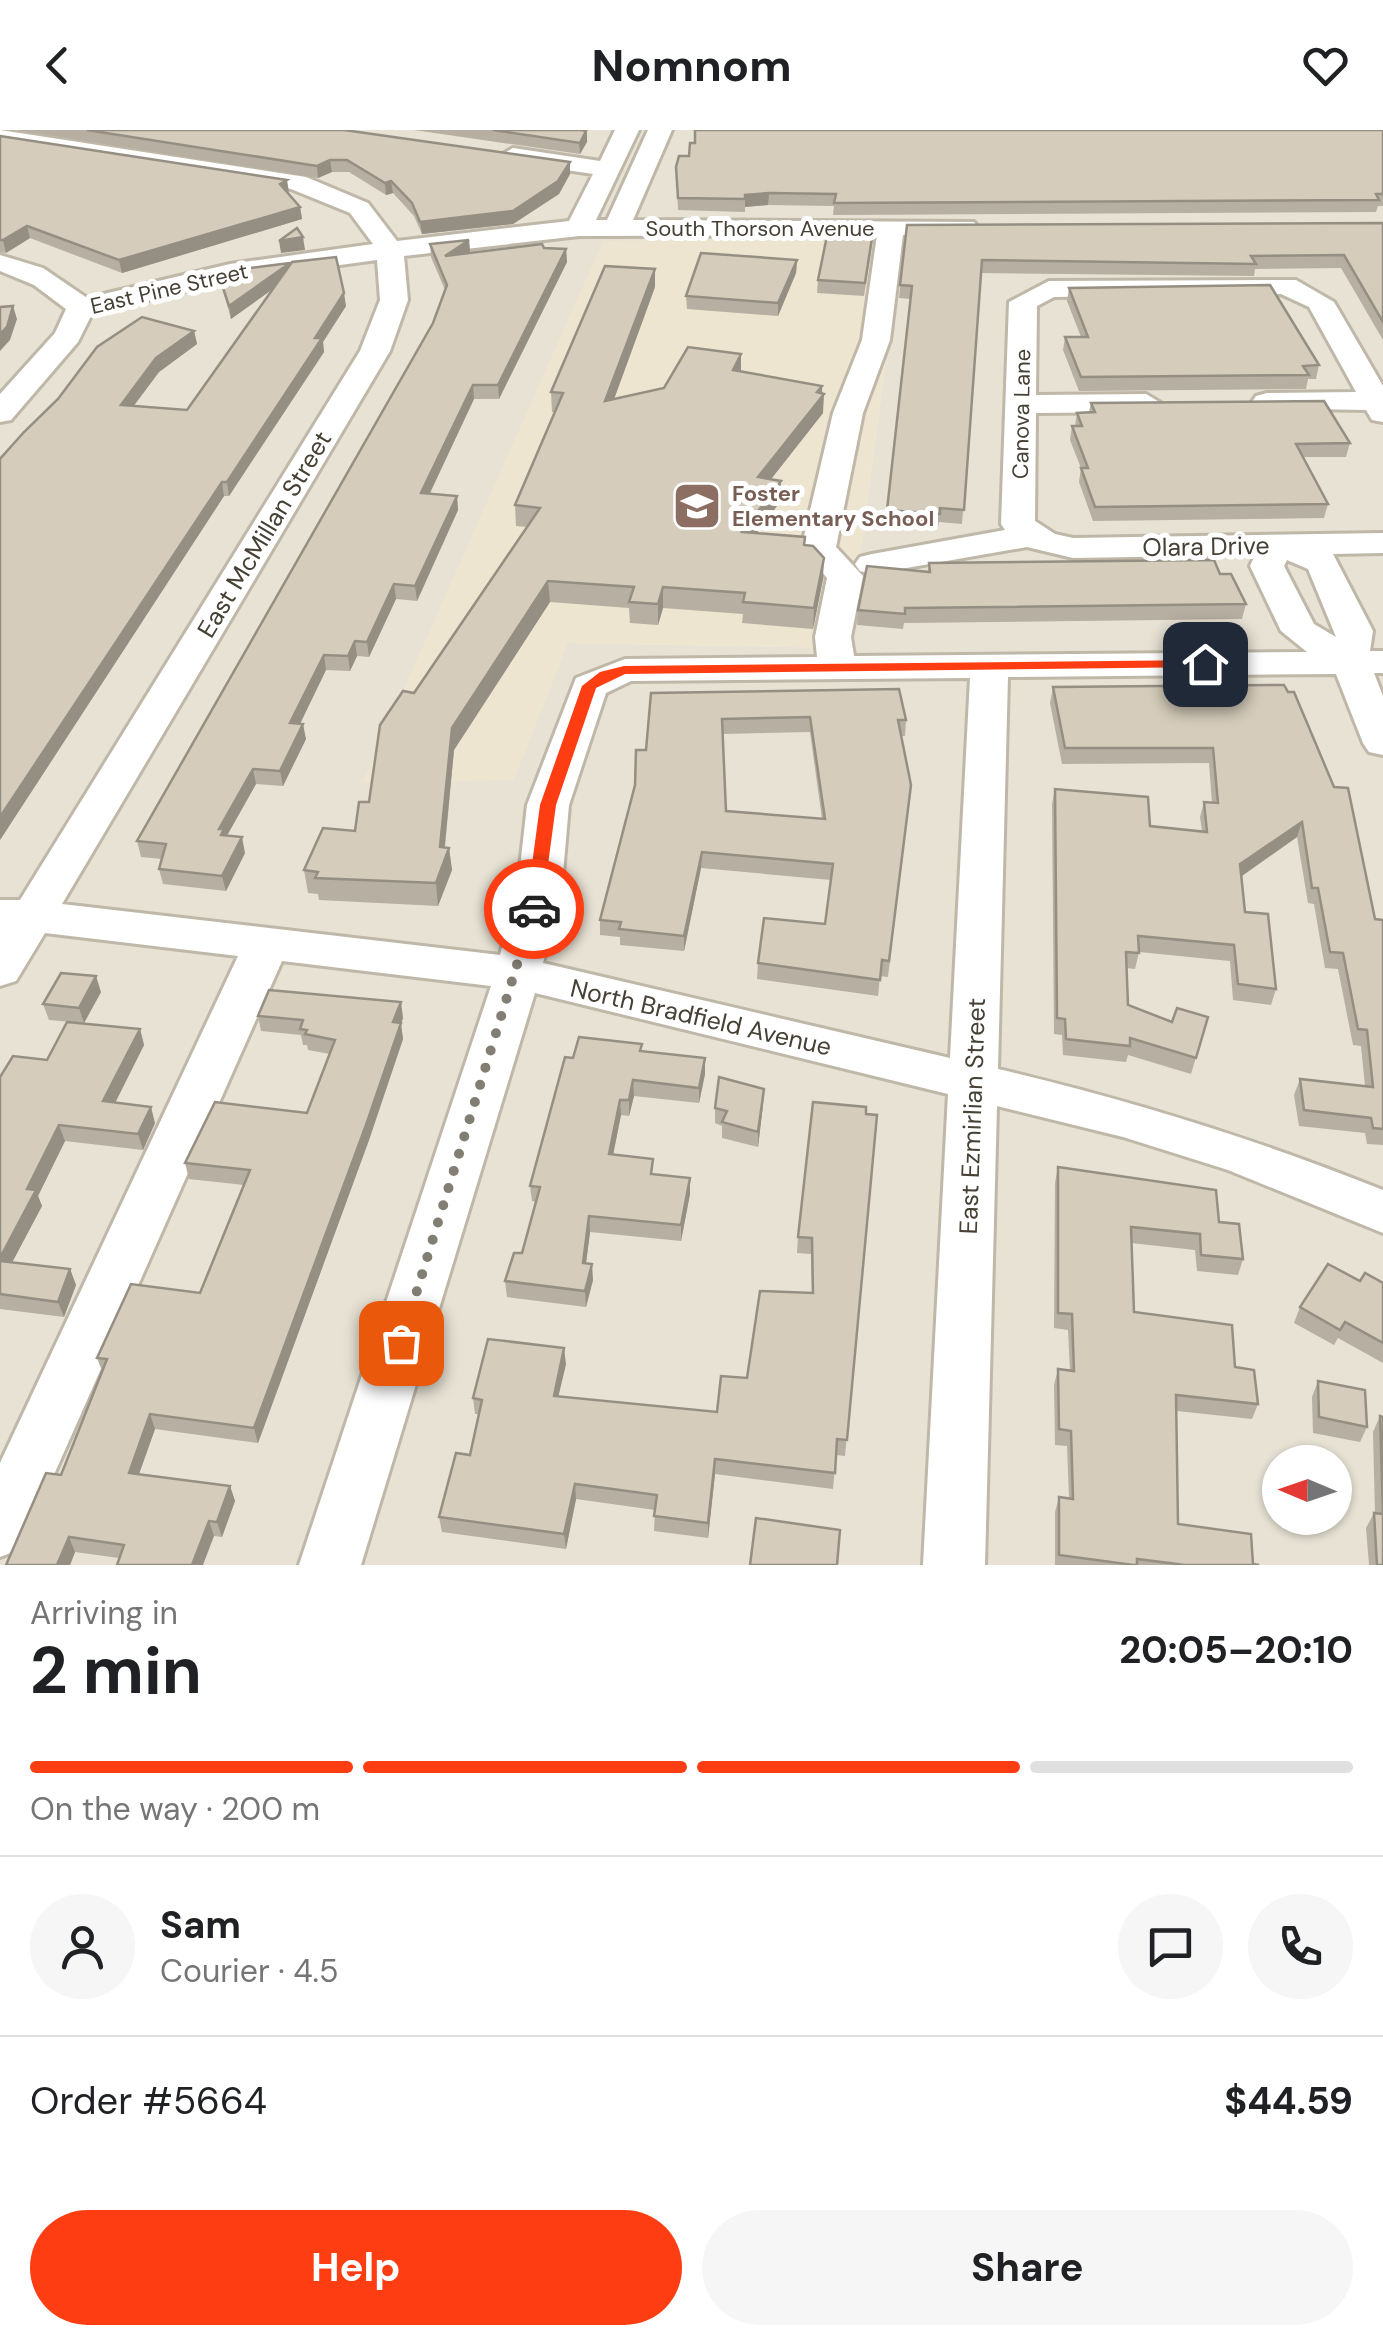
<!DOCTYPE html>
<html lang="en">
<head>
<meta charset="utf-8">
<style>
	body { margin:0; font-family:"DM Sans",sans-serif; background:#f6f6f6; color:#202124; height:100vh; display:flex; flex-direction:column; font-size:38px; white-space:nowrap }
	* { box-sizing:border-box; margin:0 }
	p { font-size:32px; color:#757577 }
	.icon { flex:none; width:55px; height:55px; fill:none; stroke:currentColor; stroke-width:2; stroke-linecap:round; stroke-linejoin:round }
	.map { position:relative; height:1435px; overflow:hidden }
	.side { display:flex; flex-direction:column; background:#fff; flex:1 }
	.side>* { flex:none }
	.needle { width:65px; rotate:272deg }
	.tools { position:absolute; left:1262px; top:1315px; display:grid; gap:20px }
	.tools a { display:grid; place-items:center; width:90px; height:90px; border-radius:50%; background:#fff; box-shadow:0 2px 8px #0004; font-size:50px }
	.pin { position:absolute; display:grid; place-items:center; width:85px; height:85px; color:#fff; margin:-42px; border-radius:20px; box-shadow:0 5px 15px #0006 }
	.courier { position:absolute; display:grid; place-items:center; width:100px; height:100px; margin:-50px; border:8px solid #fe3d12; border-radius:50%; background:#fff; color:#222; box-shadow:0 2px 12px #0007 }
	.head em { font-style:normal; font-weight:700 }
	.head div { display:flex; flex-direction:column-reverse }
	.head { display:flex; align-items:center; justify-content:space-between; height:170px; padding:0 30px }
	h1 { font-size:65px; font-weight:700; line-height:75px }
	.bar { display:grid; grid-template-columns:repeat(4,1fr); gap:15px 10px; align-content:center; height:120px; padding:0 30px }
	.bar i { height:12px; border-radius:8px; background:#e0e0e0 }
	.bar .selected { background:#fe3d12 }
	.bar p { grid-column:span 4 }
	.line { display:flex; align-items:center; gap:25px; padding:0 30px; border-top:2px solid #e0e0e0 }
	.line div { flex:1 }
	.round { display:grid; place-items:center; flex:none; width:105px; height:105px; border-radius:52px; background:#f6f6f6 }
	.primary-button { display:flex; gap:20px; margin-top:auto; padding:20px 30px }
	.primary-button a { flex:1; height:115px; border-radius:60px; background:#fe3d12; color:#fff; font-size:40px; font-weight:700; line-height:115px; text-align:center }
	.primary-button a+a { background:#f6f6f6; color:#202124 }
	header { display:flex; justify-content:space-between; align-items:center; height:130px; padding:0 30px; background:#fff; font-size:45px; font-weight:700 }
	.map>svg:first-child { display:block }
	.residential { fill:#e7e2d4; fill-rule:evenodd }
	.education { fill:#ede5cf }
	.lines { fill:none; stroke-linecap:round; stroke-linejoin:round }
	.minor-casing { stroke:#bfb8a8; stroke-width:6 }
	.minor { fill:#fff; fill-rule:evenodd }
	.wall { fill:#b7afa1; fill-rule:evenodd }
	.shaded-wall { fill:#958f83 }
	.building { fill:#d5ccbb; stroke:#958f83; stroke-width:2.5; fill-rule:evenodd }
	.route { fill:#fe3d12 }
	.done { stroke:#837e73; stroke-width:10; stroke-dasharray:0 18 }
	.labels { text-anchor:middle; stroke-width:10; stroke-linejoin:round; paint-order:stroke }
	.far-street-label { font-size:22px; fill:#464035; stroke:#fff }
	.far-education-label { font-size:22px; font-weight:bold; fill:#785e54; stroke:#fff; text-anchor:start }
	.street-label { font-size:25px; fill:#464035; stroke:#fff }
</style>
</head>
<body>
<header><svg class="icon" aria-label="back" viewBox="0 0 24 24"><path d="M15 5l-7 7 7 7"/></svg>Nomnom<svg class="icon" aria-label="heart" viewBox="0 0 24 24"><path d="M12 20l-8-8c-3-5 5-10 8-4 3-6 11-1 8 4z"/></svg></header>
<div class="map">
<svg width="1383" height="1435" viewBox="0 0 1383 1435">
	<rect width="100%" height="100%" fill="#f3f0e6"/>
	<path class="residential" d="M0,0h1383v1435h-1383zM902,107l-54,411 -280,-5zM1280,1332h55v56h-55z"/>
	<path class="education" d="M902,107l-54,411 -280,-5 -54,137 -152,3 241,-542z"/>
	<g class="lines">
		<g class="minor-casing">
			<path id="minor" d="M0,0l306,47 62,26 29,38 172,-20 24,-47 -80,-12 -12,-7 12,-7 87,13 15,-31h24l-43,90h11l41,-90h24l-39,90 341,2 4,5 -4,5 -9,3h-62l-13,105 -27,73 -27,134 27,29 -12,61 3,19 453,-4 -26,-21 -31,-65 5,-11 -182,3 -46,-11 -155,27 -12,-3 -5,-7 5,-7 12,-3 133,-24 -4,-6 8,-222 40,-21 247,-1 38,22 49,84v36l-11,-2 -6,-10 -110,-2 -4,-6 4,-6 11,-3 89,-1 -47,-85 -28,-13 -227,3 -17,9 -1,89 110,-1 15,9 -15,9 -110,1 -1,108 20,13 18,4 310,-5v20l-50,1 40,77 -3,20h13v22h-9l9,23v59l-14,-3 -6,-9 -27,-69 -328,3 -10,392c132,31 258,70 385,121v43l-155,-63 -105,-33 -126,-31 -12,459h-62l25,-471 -413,-101 -174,572h-62l192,-579 -209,-25 -261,588 -21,8v-94l238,-507 -193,-23 -29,48 -16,5v-86h20l340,-549 20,-51 -3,-40 -147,20 -138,34 -14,28 -67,78 -11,2v-28l55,-61 11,-24 -32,-24 -34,-14v-16l43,13 44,30 143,-34 143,-20 -23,-31 -59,-24 -291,-45zM877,105l-15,105 -29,73 -32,136 26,29 -12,59 2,20 -192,2 -49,19 -49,127 -9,80 -18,70 -438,-51 328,-553 18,-51 -4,-44 175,-20zM1287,430l21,9 28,68 -22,-13 -30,-58zM970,548l-20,380 -407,-95 19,-78 7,-80 37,-112 25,-12z"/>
		</g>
		<use href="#minor" class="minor"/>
	</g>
	<g class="wall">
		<path d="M16,0h328l226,44 -11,20 -46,30 -91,10 -8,-18 -21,-23 -7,2 -37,-23h-17l-14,6z"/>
		<path d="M414,0h173v12l-7,12z"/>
		<path d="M1383,0v76h-5l-2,6 -543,3 1,-9 -66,-1 -23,2v5l-67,-2 -2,-43 13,-11z"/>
		<path d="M0,6l288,57 12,14 2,12 -180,54 -92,-35 -24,15 -6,-1z"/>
		<path d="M1383,93v117l-42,-72 -86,1 -1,7 -273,-3 -19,251 -23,-2 -1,6 -52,-4 25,-225 -12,-1 8,-73z"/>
		<path d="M873,108l-9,58 -47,-3 1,-13z"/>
		<path d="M469,110l1,12 74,-4 22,1 1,13 -68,137h-25l-45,95 28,2 1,14 -41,91 -21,-2 -27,58 -12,-1 -7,15 -24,-1 -26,54 6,15 -23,47 -27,-2 -29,52 18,17 -19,38 -63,-7 -4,-15 3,-10 -21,-2 -4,-16 296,-518 12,-33 -14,-33 -1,-13z"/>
		<path d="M797,130l-1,13 -18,43 -91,-7 -1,-13z"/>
		<path d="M291,135l55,41 -23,36 1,10 -95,144h-5l-224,344v-381l194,-128 3,13 -38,28 -26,34 54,4 86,-121 -42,30 -11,-40z"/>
		<path d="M655,157l-41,112 127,-28 81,15 1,27 -52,66 10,2 -1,21 -24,31 48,12 19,34 -10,50 -71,-6 1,-9 -80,-6 -5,17 -28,-2 -1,-15 -79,-6 -96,148 -9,97 4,1 3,22 -14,36 -119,-6 -1,-6 -10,-1 -4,-23 51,-39 14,-29 158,-275 -11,-1 -1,-21 40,-93h-3l-1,-20z"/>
		<path d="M1069,158l250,77 -3,14h-8l-2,10 -227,2 -16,-41 2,-13h16l-14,-36z"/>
		<path d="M1091,273l259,40 -4,14h-43l25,47 -4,14 -231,3 -14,-39 2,-14 -11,-28 2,-14h3l2,-13 12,-1z"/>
		<path d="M929,433l291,11 26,30 -4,15 -338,4 -1,6 -46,-4 1,-15 70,-39z"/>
		<path d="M1284,555l91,234 8,1v225l-16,-1 -2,-11 -66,-7 -5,-31 6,-16 65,7 -4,-40 -8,-1 -15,-76 -13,-1 -11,-64 -6,-1 -11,-66 -55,39 3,36 31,77 -5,16 -38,-5 -3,-39 -91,-9 -4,17 -9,-1 2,37 44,17 36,-5 -17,57 -63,-19 -2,7 -63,-7 -1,-20 -8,-1 -2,-230 3,-15 95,37 52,5 -2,-14 4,-15 8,1 -3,-40 -147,1 -12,-61 3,-16z"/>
		<path d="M651,563l255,27 -1,16h-4l10,49 -23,192 -8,-1 -2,20 -121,-17 1,-16 67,-39 6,-44 -130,-12 -17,83 -64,-6v-8l-20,-2v-15l46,-170zM810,602l12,87 -96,-8 -3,-77z"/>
		<path d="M101,862l-17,31 -35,-3 -6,-16z"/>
		<path d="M258,886l145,2 -2,6 2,15 -34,101 -111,303 -103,-14 -16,45 91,12 5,15 -13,36 -8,-1 -95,22 -44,-6 -5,13h-64l55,-90 41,-104 -5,-13 103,-65 44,-108 -55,-6 -4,-16 122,-50 23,-59 -22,-4 -1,-5h-4l-2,-10 -40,-4z"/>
		<path d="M140,899l4,16 -29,58 40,20 -12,27 -78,-9 -27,55 4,10 -30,56 58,7 6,16 -12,32 -64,-8v-232l47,-17z"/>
		<path d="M642,921l63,23 -6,29 -65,-7 -5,20 -8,-1 -8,40 40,19 37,4v16l-9,47 -91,-9 -4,31 7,17 -7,27 -79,-10 -2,-16 17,-28 14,-51 -4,-1 -2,-15 43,-128z"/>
		<path d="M763,975l-5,42 -36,-9v-12l-7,-3v-15z"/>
		<path d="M866,984l11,1 -32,341 -9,-1 -3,34 -118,-15 -7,64 -54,-7 1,-21 -79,-11 -10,50 -124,-17 -3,-15 31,-62 9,-41h-4l-2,-16 93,-34 -8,32 159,16 30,-34 65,-85 -1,-39 -14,-1 1,-16z"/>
		<path d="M1058,1037l161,55 24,37 -5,16 -41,-4 -2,-21 -64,-7 3,69 101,55 23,37 -6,15 -75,-8 1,113 75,40 6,1h-204v-53l4,-15 10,1 -2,-52 -12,-1 -1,-60 4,-16 12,2 -2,-41 -14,-2 1,-145z"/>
		<path d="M1360,1151l23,2v80l-45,-25 -4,7 -40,-22 6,-16z"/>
		<path d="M1318,1251l49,46 -7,15 -47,-9 -1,-36z"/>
		<path d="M1380,1286l3,1v148h-14l-3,-37 8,-15h1l-2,-81z"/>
	</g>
	<g class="shaded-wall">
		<path d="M578,0h9v12l-7,12z"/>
		<path d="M330,30l2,12 -14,6 -1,-12z"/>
		<path d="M570,32v12l-11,20 -46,30 -91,10 -2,-12z"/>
		<path d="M287,50l2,12 -9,-8z"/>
		<path d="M391,51l2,12 -7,2 -1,-12z"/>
		<path d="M769,63l-1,12 -23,2v-12z"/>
		<path d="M300,77l2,12 -180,54 -3,-13z"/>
		<path d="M27,96l3,12 -24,15 -3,-13z"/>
		<path d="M303,107l2,13 -24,3 -2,-12z"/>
		<path d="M469,110l1,12 -25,4z"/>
		<path d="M566,119l1,13 -68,137 -1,-14z"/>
		<path d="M797,130l-1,13 -18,43v-13z"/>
		<path d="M290,133l2,12 -61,44 -2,-13z"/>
		<path d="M655,139v18l-49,134 -1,-20z"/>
		<path d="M344,163l2,13 -23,36 1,10 -95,144 -2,-14z"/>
		<path d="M13,176l4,13 -7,21 -10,11v-17z"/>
		<path d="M194,201l3,13 -38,28 -35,47 -3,-14 35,-47z"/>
		<path d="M741,224v19l-8,-3z"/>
		<path d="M473,255l1,14 -51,109 -2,-15z"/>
		<path d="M822,256v11l2,-3 -1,19 -66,84 1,-20z"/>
		<path d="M781,351l-1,21 -38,51v-21z"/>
		<path d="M222,352l2,14 -224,344v-23z"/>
		<path d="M457,366l1,14 -41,91 -2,-15z"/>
		<path d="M824,428l-1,21 -10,50 1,-21z"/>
		<path d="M548,451l2,21 -96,148 -11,113 6,-15 3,22 -14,36 -2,-23 16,-155z"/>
		<path d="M394,454l2,15 -27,58 -2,-15z"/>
		<path d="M663,457v21l-5,17v-21z"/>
		<path d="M355,511l2,15 -7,15 -2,-15z"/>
		<path d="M324,525l2,15 -33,68 -3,-15z"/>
		<path d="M303,594l3,15 -23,47 -3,-15z"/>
		<path d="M253,639l3,15 -30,53 2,8 -9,-16z"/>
		<path d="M1302,692l-5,15 -61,43 4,-16z"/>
		<path d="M242,707l3,16 -19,38 -4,-15z"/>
		<path d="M702,722l-1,16 -17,83v-15z"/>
		<path d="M96,846l5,16 -17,31 -5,-15z"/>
		<path d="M401,872l2,16 -2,6 2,15 -34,101 -111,303 -4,-15z"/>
		<path d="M140,899l4,16 -36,72 -5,-16z"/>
		<path d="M705,928v16l-6,29v-15z"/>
		<path d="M633,950l1,16 -5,20v-16z"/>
		<path d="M764,959l-1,16 -5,42v-15z"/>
		<path d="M620,970l1,15 -11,55 -1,-16z"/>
		<path d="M151,977l4,16 -12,27 -5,-16z"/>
		<path d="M59,995l6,16 -27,55 4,10 -37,70 -5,-12v-6l27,-69z"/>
		<path d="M690,1048v16l-9,47v-16z"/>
		<path d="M589,1086l1,16 -6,47 -1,-16z"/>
		<path d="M592,1134l1,16 -7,27 -1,-16z"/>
		<path d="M70,1139l6,16 -12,32 -6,-15z"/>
		<path d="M564,1218l2,16 -11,47 -1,-15z"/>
		<path d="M150,1284l5,15 -21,59 -5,-15z"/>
		<path d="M715,1329v15l-7,64v-15z"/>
		<path d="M575,1354l1,15 -10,50 -2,-15z"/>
		<path d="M230,1356l5,15 -13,36 -5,-15z"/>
		<path d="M209,1391l5,15 -11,29h-11z"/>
		<path d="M69,1407l6,15 -5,13h-13z"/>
	</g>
	<g class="building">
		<path d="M87,0h257l226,32 -12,19 -45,30 -93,11 -8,-19 -21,-22 -6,2 -38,-23h-17l-13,6z"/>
		<path d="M493,0h88l5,1 -6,12z"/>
		<path d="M695,0h688v64h-7l3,6 -545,3 2,-9 -67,-1 -24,2v4l-67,-1 -2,-31 3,-11h10l1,-13h5z"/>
		<path d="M0,6l287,44 -7,4 20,23 -181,53 -92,-34 -24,14h-3z"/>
		<path d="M1383,93v99l-39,-67 -93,1 5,8 -274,-4 -18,250 -24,-2v6l-53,-4 25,-224 -12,-1 7,-60z"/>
		<path d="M874,95l-9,58 -47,-3 11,-54z"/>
		<path d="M297,98l6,9 -24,4z"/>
		<path d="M469,110l-24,16 97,-12 2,4 22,1 -68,136h-25l-52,108 36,3 -42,90 -21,-2 -27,58 -12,-1 -7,15 -24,-1 -34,68 13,1 -23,47 -27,-2 -34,60h5l-3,6 21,2 -20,39 -63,-7 7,-25 -29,-3 296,-518 14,-38 -17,-41z"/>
		<path d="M701,123l96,7 -19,43 -92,-7z"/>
		<path d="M336,127l8,36 -29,45h7l-95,144h-5l-222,335v-358l24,-27 34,-33 39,-52 45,-30 52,14 -38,27 -35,47 66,5 105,-148z"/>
		<path d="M290,133l-61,43 -9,-27 14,-9z"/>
		<path d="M605,136l50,3 -50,132 59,-13 24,-41 53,7 -8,16 89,16 -5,6 7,2 -66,83 23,4 -39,51 63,5 -1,8 9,1 11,12 -10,50 -71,-6 2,-9 -82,-6 -5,17 -29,-2 5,-15 -86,-6 -96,147 -12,119 9,1 -13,35 -121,-5 3,-6 -14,-2 19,-42 32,3 4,-29h10l11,-77 23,-34 11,2 126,-185 -25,-3 48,-112 -12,-1z"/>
		<path d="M1270,155l49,80 -16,1 6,9 -228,2 -16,-40h23l-19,-49z"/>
		<path d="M13,176l-6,21 -7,7v-27z"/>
		<path d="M1324,271l26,42 -54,1 32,60 -233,3 -14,-39h7l-16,-42h10l-5,-13 18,-1 -4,-9z"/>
		<path d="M1214,430l6,14h11l15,30 -341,4v6l-47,-4 9,-44 63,6 -1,-9z"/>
		<path d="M1284,555l4,7h6l40,95 14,1 27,131 8,1v209l-10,-1 -2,-10 -67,-8 -4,-31 73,8 -6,-57 -9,-1 -15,-76 -13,-1 -12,-64h-6l-10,-66 -62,42 5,48 23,2 8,75 -38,-5 -4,-39 -96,-9 1,17 -13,-1 2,53 44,17 5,-14 31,9 -12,41 -66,-20v8l-64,-7 -1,-20 -8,-1 -2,-229 93,8 2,29 57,6 -3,-30 14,1 -5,-55h-148l-12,-61z"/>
		<path d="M899,559l7,31h-8l13,65 -22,176 -7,-1 -2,20 -122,-17 6,-45 61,6 8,-60 -131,-12 -18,84 -65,-7 2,-7 -21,-2 35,-135 1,-35h10l5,-57zM810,587l15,102 -99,-8 -4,-92z"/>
		<path d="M61,843l35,3 -17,32 -36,-4z"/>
		<path d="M269,860l132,12 -8,20 8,1 -35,102 -112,303 -104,-14 -21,59 101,13 -13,36 -8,-1 -17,44h-75l7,-20 -55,-8 -12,28h-51l40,-92 15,2 46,-116 -10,-1 34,-74 69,9 50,-123 -65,-7 30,-61 92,11 28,-73 -30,-6 2,-4 -7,-1 3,-9 -45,-4z"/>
		<path d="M67,892l73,7 -37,72 48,6 -13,27 -79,-9 -32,64 9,1 -36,68v-181l13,-21 34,4z"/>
		<path d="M579,907l63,7 -2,7 65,7 -6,30 -66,-8 -4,20h-9l-11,54 44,5 -2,15 39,4 -9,47 -92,-9 -6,47 9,1 -7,27 -80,-10 9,-28h8l18,-66 -10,-1 35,-129 8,1z"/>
		<path d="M719,947l45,12 -6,43 -36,-10 5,-11 -12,-3z"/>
		<path d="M813,972l53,5v7l11,1 -30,325 -10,-1 -2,34 -120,-14 -7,64 -54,-7 3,-21 -82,-11 -11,50 -125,-17 17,-64 14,2 12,-55 -9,-2 15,-59 76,9 -10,48 163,16 4,-36 26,2 13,-87 53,2 -1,-55 -14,-1z"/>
		<path d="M1058,1037l158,23 3,32 20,2 4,35 -42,-4 -1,-21 -69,-7 3,85 98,13 3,42 19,3 4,34 -82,-9 2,129 73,10 2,30 6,1h-74l-48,-6v6h-4l-74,-10v-58l14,2 -2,-68 -12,-2 -1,-60 16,2 -2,-57 -14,-1z"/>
		<path d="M0,1131l70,8 -12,33 -58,-8z"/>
		<path d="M1328,1134l32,17 5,-8 18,10v60l-38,-21 -5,8 -40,-23z"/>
		<path d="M1318,1251l47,9 2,37 -48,-10z"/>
		<path d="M1380,1286l3,1v148h-6l-3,-52 9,1z"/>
		<path d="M756,1388l84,12 -3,35h-87z"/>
	</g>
	<path class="route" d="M1205,530l5,7 -585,7 -29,14 -40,117 -14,104 -8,5 -8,-5 14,-104 42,-119 18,-14 24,-6z"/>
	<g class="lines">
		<path class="done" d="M401,1213l133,-434"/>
	</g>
	<defs>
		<g id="school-square" transform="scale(2.5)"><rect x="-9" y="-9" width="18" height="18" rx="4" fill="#8d6e63" stroke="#fff"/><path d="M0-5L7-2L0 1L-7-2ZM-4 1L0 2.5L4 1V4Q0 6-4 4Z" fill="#fff"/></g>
	</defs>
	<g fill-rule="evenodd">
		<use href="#school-square" x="697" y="376"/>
	</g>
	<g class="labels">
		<g class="far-street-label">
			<text x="760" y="106">South Thorson Avenue</text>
			<text transform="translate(169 158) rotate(-13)" y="8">East Pine Street</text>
			<text transform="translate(1021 284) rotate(-89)" y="8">Canova Lane</text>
		</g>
		<g class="far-education-label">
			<text x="732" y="371">Foster<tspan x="732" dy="25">Elementary School</tspan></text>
		</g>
		<g class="street-label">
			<text transform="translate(264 404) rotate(-59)" y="9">East McMillan Street</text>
			<text transform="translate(1206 416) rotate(-1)" y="9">Olara Drive</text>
			<text transform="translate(701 887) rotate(13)" y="9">North Bradfield Avenue</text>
			<text transform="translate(972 986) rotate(-88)" y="9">East Ezmirlian Street</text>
		</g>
	</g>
</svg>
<div class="tools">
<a><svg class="needle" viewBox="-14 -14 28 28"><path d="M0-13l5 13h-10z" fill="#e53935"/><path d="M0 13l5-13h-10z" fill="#757577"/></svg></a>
</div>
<div class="pin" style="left:401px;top:1213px;background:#ea580c"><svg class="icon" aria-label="bag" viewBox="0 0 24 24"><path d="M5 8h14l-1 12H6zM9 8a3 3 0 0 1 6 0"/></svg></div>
<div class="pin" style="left:1205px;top:534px;background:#1f2937"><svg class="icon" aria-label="home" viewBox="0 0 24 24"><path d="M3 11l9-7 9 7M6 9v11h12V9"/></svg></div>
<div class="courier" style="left:534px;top:779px"><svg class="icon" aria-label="car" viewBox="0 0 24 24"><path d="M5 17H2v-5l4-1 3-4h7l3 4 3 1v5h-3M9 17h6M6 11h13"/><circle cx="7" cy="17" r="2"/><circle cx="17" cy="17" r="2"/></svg></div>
</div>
<section class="side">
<div class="head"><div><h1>2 min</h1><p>Arriving in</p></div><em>20:05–20:10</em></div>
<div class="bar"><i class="selected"></i><i class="selected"></i><i class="selected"></i><i></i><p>On the way · 200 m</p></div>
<div class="line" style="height:180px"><a class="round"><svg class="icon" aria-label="person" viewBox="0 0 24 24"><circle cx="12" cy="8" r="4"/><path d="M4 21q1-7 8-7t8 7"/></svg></a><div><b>Sam</b><p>Courier · 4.5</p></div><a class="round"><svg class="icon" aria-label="chat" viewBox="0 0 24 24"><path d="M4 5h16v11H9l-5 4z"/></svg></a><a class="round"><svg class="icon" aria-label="phone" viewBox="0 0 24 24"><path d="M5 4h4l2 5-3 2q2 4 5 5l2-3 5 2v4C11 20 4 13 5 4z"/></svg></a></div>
<div class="line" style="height:130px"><div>Order #5664</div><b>$44.59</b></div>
<div class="primary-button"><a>Help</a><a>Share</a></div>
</section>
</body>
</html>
